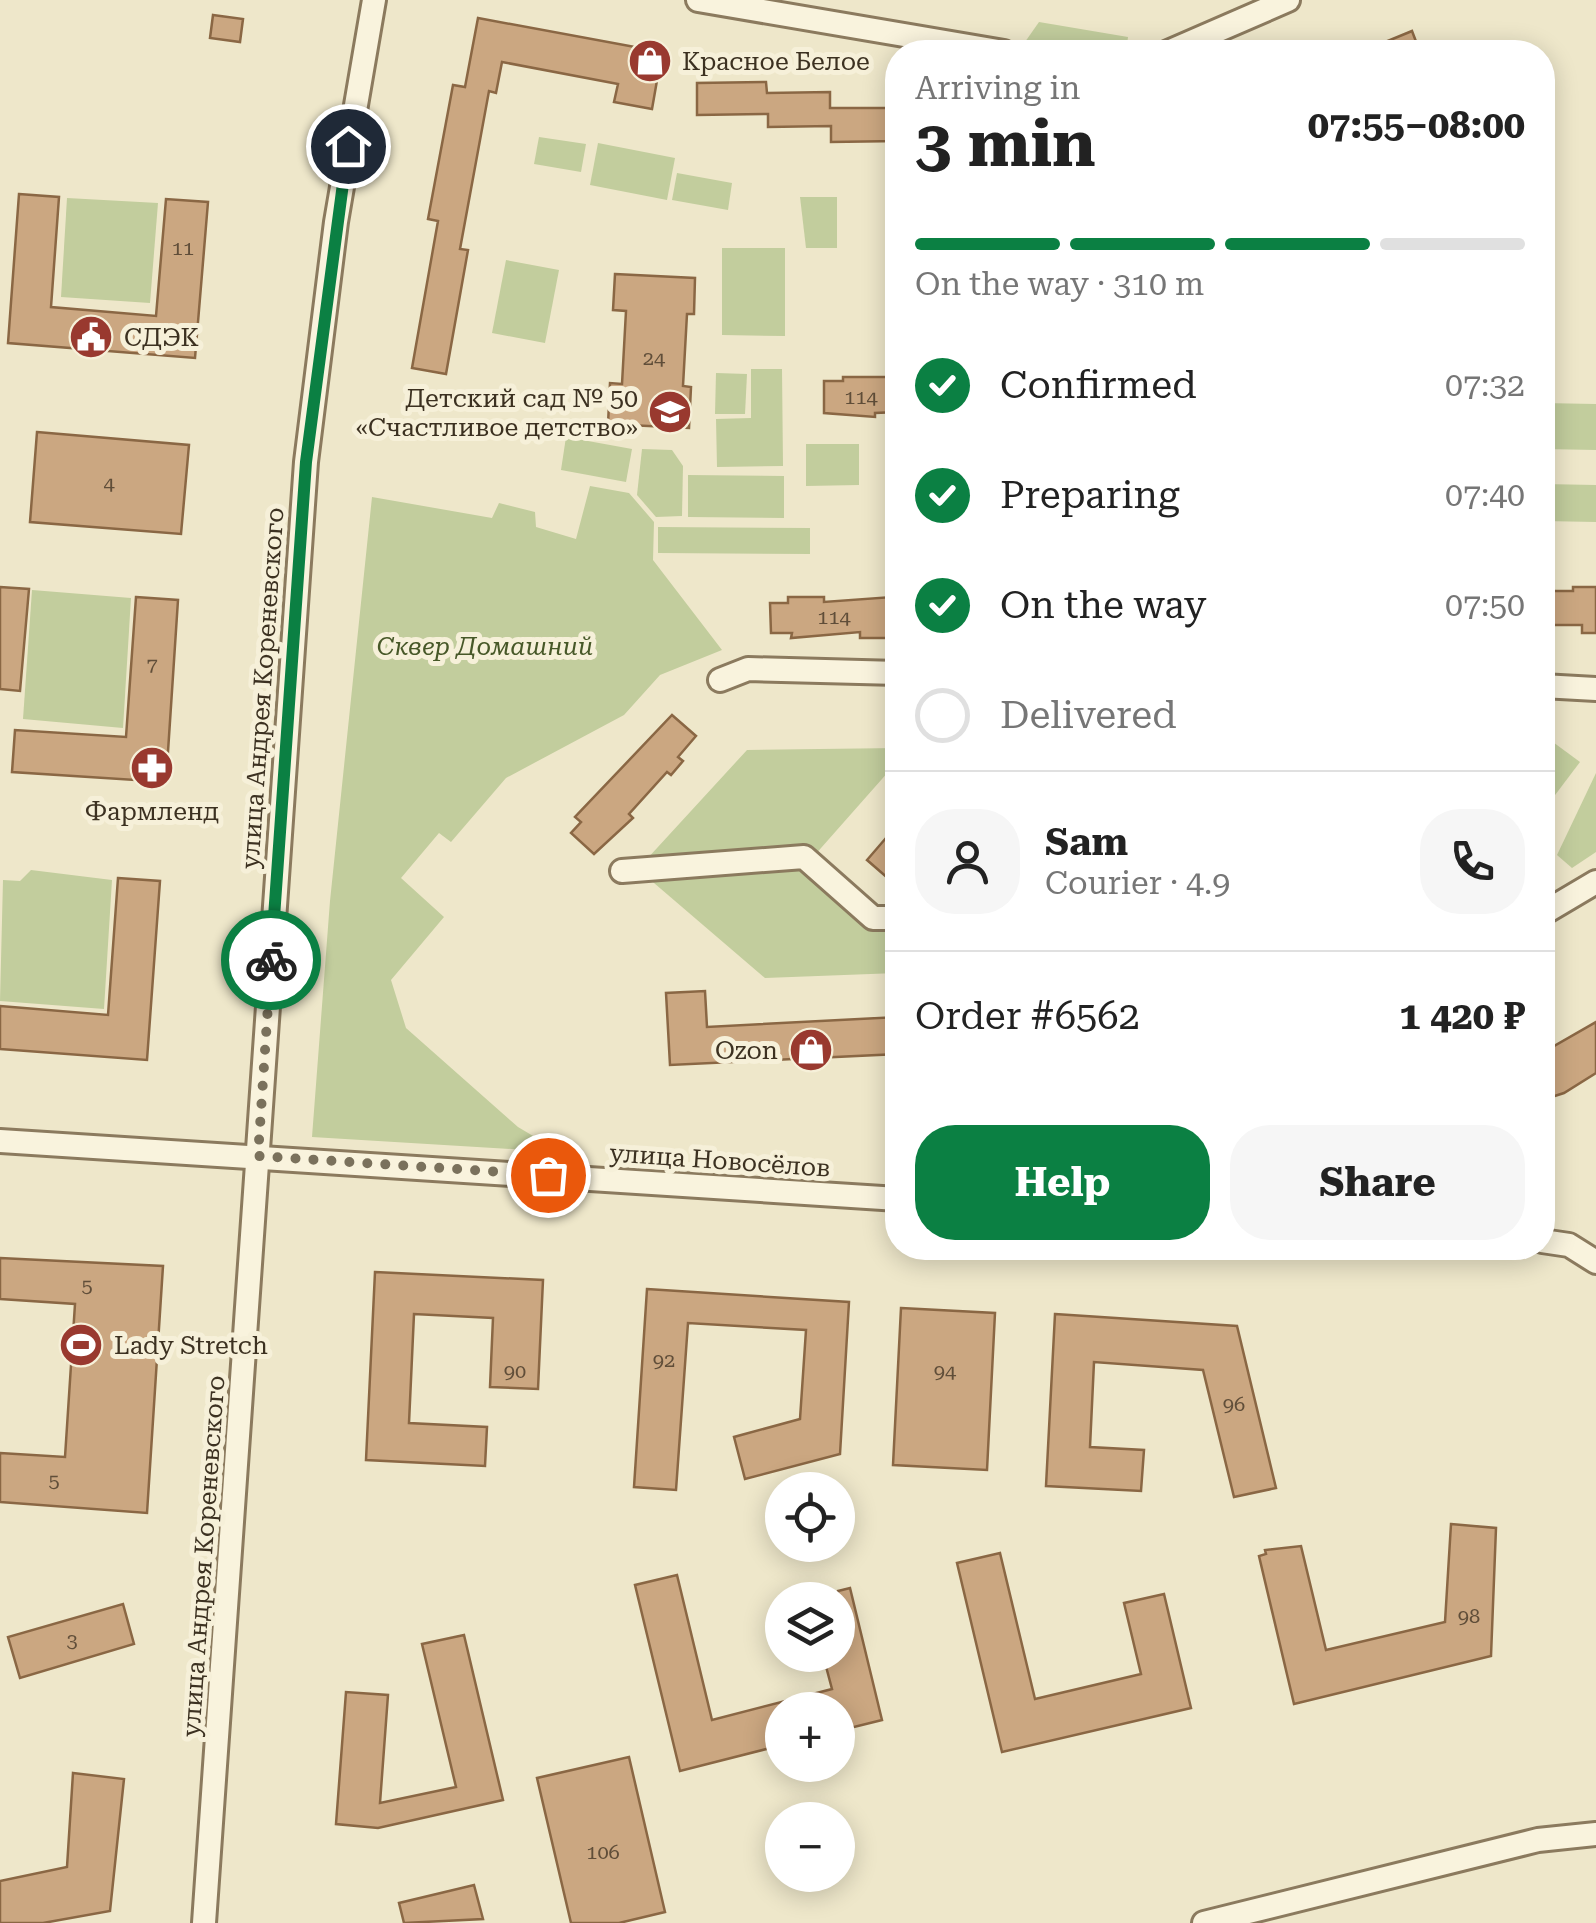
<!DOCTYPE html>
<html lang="en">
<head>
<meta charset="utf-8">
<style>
	body { margin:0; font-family:"Roboto Serif",serif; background:#f6f6f6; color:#222; height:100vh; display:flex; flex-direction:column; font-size:38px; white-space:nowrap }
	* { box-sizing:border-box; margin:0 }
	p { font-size:32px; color:#767676 }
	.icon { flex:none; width:55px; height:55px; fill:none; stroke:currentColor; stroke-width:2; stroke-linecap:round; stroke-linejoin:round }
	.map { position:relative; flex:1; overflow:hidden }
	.sheet { position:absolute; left:885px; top:40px; width:670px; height:1220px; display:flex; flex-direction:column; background:#fff; border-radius:40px; box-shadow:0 5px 25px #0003 }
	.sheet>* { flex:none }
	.controls { position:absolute; left:765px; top:1472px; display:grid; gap:20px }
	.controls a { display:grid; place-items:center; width:90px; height:90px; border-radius:50%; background:#fff; box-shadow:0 5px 25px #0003; font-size:50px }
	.pin { position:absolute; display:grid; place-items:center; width:85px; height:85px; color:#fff; margin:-42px; border:5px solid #fff; border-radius:50%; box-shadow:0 2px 10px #0007 }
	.courier { position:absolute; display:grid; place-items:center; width:100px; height:100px; margin:-50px; border:8px solid #0b8043; border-radius:50%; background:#fff; color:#222; box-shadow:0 2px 12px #0007 }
	.overview em { font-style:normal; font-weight:700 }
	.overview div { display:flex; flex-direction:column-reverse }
	.overview { display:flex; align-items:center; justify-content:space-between; height:170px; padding:0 30px }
	h1 { font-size:65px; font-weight:700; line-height:75px }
	.bar { display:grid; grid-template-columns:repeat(4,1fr); gap:15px 10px; align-content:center; height:120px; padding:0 30px }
	.bar i { height:12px; border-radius:8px; background:#e0e0e0 }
	.bar .selected { background:#0b8043 }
	.bar p { grid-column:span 4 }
	.line { display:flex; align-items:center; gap:25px; padding:0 30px; border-top:2px solid #e0e0e0 }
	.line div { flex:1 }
	.round { display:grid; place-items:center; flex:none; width:105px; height:105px; border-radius:40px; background:#f6f6f6 }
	ol { padding:0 30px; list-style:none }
	li { display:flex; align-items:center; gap:30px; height:110px }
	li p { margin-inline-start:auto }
	li .icon { padding:10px; border-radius:50%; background:#0b8043; color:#fff; stroke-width:4 }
	li:last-child { color:#767676 }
	li i { width:55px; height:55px; border:5px solid #e0e0e0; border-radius:50% }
	.cta { display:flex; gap:20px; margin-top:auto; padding:20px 30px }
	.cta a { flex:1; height:115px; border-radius:40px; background:#0b8043; color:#fff; font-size:40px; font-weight:700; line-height:115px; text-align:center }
	.cta a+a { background:#f6f6f6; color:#222 }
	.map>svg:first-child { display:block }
	.green { fill:#c2cd9d }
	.building { fill:#cba781; stroke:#8a6744; stroke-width:2.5 }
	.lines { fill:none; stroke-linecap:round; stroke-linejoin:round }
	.minor-casing { stroke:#8b7a5e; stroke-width:28 }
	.minor { stroke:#f9f3dd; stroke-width:22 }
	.done { stroke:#7a715c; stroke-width:10; stroke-dasharray:0 18 }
	.route { stroke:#0b8043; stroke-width:12 }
	.labels { text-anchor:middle; stroke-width:10; stroke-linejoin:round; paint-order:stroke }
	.number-label { font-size:20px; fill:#604e39 }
	.poi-label { font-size:25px; fill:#3c3121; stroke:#f6f0d9; text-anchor:start }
	.park-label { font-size:25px; font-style:italic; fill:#475828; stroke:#f6f0d9 }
	.street-label { font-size:25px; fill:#3c3121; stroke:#f6f0d9 }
</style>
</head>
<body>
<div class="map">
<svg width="1596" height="1923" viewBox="0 0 1596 1923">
	<rect width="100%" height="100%" fill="#eee7ca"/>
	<g class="green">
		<path d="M1039,22l89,15 -2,15 -101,-10z"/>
		<path d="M539,137l47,7 -5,28 -47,-8z"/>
		<path d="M598,143l77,15 -8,42 -77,-15z"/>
		<path d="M677,173l55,10 -4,27 -56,-10z"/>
		<path d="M800,197h37v51h-31z"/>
		<path d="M67,198l91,5 -8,100 -89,-6z"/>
		<path d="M722,248h63v88l-63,-1z"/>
		<path d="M506,260l53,10 -14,73 -53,-10z"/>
		<path d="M751,369h31l1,97 -66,1 -1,-48 35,-1z"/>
		<path d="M716,373l31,1 -2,40h-30z"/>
		<path d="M1542,403l54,1v46l-53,-1z"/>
		<path d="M566,437l66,12 -6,33 -65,-12z"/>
		<path d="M806,444h53v41l-53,1z"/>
		<path d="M642,449l30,1 11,16 -1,50 -26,1 -19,-22z"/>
		<path d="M688,475l96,1v42l-96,-1z"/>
		<path d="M1543,484l53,1v37l-53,-1z"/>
		<path d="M590,486l39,7 25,29 -1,38 69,90 -62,25 -36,40 -118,63 -55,64 -12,-9 -38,45 43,39 -53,63 15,48 112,99 42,25 -248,-15 18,-236 42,-404 120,21 7,-15 36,9 1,15 40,12z"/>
		<path d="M658,527l152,1v26l-152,-1z"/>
		<path d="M32,590l99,8 -8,130 -100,-9z"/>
		<path d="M1542,734l38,28 -37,49h-1z"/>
		<path d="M897,748v14l-91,103 91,57v51l-132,5 -118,-101 -1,-17 101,-110z"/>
		<path d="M1596,773v79l-24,16 -15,-13z"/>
		<path d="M31,870l81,10 -8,129 -104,-8 3,-121 17,1z"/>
	</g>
	<g class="building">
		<path d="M213,15l30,4 -3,23 -30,-4z"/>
		<path d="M478,18l184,34 -10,57 -38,-7 4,-18 -116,-22 -6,31 -7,-2 -29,158 8,1 -22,124 -34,-6 26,-147 -10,-2 25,-134 12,2z"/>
		<path d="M1412,31l8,21h-59z"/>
		<path d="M766,82l1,11 63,-1v16h59v10h9v23l-67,1v-16l-63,1v-13l-71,1v-32z"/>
		<path d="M19,194l40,3 -8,110 105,9 10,-117 42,3 -13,156 -187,-15z"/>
		<path d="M615,274l80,4 -1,36h-7l-4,72 8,1 -2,41 -81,-4 2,-41 12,1 4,-73 -13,-1z"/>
		<path d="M843,377h55v35l-23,1v4l-51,-4v-32h19z"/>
		<path d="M37,432l152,13 -8,89 -151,-12z"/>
		<path d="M0,587l29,2 -9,102 -20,-2z"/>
		<path d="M1573,587h23v46h-14v-8h-40v-34h31z"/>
		<path d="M136,597l42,3 -12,182 -154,-10 3,-42 111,7z"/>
		<path d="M788,597h36v5l68,-5v5h6v30h-11v6h-27v-6l-69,6 1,-5h-21l-1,-30h18z"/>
		<path d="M672,715l24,21 -18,21 5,4 -12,14 -4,-3 -38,42 4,4 -39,36 -23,-21 10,-11 -6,-5z"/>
		<path d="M898,824v47l-8,9 -23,-20z"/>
		<path d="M118,878l42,3 -13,179 -147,-11v-43l108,9z"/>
		<path d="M705,991l2,36 191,-10v37l-228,11 -4,-72z"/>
		<path d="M1596,1022v51l-32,20 -22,7v-47z"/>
		<path d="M0,1258l163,8 -16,247 -147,-11v-49l65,4 10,-153 -75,-5z"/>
		<path d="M375,1272l168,8 -5,109 -48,-2 3,-69 -79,-4 -5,109 78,4 -2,39 -119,-6z"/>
		<path d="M647,1289l202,13 -9,152 -95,25 -11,-42 66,-18 6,-89 -118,-7 -12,167 -42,-3z"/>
		<path d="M901,1308l94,5 -8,157 -94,-5z"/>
		<path d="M1055,1314l182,12 39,162 -42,9 -31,-127 -109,-8 -4,85 54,3 -3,41 -95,-5z"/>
		<path d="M1451,1524l45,4 -5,128 -197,48 -35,-148 7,-2 -1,-4 36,-4 25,104 119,-28z"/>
		<path d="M1000,1553l35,146 106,-25 -17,-71 40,-9 27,114 -189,44 -45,-189z"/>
		<path d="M677,1575l35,145 120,-31 -9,-34h15v-64l12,-3 32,132 -44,11v-21h-56v35l-102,26 -45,-186z"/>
		<path d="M123,1604l11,40 -114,34 -12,-41z"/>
		<path d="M464,1635l39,165 -125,28 -42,-4 10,-132 42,3 -8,108 76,-16 -34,-143z"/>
		<path d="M629,1757l36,155 -46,11h-48l-34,-145z"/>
		<path d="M73,1773l51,6 -14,132 -67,12h-43v-42l67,-14z"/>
		<path d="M474,1885l9,34 -79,4 -5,-20z"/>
	</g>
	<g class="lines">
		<g class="minor-casing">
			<g id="minor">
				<path d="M698,0l306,52"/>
				<path d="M1168,52l120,-52"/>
				<path d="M720,680l28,-11 150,4"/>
				<path d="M1542,686l54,3"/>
				<path d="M622,871l182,-14 69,61h25"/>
				<path d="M1542,914l54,-32"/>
				<path d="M0,1141l898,58"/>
				<path d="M1542,1241l27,4 27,17"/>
				<path d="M204,1923l102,-1461 30,-240 38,-222"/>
				<path d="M1204,1923l334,-83 58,-6"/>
			</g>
		</g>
		<use href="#minor" class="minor"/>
	</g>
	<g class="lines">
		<path class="done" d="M271,960l-13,196 290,19"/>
		<path class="route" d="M271,960l35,-498 42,-316"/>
	</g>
	<defs>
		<g id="shop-disc" transform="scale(2.25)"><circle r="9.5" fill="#99392f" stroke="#f6f0d9"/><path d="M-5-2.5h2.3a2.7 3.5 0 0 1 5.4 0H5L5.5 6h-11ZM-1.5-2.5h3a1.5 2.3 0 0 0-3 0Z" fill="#fff"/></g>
		<g id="civic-disc" transform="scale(2.25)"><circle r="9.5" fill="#99392f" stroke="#f6f0d9"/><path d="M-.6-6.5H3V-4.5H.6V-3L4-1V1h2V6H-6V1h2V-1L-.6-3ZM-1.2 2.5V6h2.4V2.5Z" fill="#fff"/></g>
		<g id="school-disc" transform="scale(2.25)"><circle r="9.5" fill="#99392f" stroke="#f6f0d9"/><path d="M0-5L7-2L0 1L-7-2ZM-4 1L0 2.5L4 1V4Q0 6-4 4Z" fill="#fff"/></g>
		<g id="pharmacy-disc" transform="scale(2.25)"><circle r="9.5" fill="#99392f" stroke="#f6f0d9"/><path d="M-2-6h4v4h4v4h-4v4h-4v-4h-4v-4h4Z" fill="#fff"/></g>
		<g id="stadium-disc" transform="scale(2.25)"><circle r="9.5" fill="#99392f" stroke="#f6f0d9"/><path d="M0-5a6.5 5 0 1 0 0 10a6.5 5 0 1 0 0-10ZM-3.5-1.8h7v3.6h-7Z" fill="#fff"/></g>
	</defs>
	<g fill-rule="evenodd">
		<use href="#shop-disc" x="650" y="61"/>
		<use href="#civic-disc" x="91" y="337"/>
		<use href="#school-disc" x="670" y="412"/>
		<use href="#pharmacy-disc" x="152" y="768"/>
		<use href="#shop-disc" x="811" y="1050"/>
		<use href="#stadium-disc" x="81" y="1345"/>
	</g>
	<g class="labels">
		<g class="number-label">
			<text x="183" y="255">11</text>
			<text x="654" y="365">24</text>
			<text x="861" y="404">114</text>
			<text x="109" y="490">4</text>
			<text x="834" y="624">114</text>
			<text x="152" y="672">7</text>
			<text x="87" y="1292">5</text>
			<text x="664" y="1367">92</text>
			<text x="515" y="1378">90</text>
			<text x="945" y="1378">94</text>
			<text x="1234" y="1411">96</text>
			<text x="54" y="1487">5</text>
			<text x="1469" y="1623">98</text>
			<text x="72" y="1647">3</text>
			<text x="603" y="1859">106</text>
		</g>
		<g class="poi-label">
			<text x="682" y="70">Красное Белое</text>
			<text x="124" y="346">СДЭК</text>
			<text x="638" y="407" text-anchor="end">Детский сад № 50<tspan x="638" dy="29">«Счастливое детство»</tspan></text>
			<text x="152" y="820" text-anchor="middle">Фармленд</text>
			<text x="778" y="1059" text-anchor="end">Ozon</text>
			<text x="114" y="1354">Lady Stretch</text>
		</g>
		<g class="park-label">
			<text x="485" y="655">Сквер Домашний</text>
		</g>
		<g class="street-label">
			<text transform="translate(262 688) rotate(-86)" y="9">улица Андрея Кореневского</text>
			<text transform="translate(720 1160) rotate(4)" y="9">улица Новосёлов</text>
			<text transform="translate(203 1556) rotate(-86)" y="9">улица Андрея Кореневского</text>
		</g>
	</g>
</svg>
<div class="controls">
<a><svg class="icon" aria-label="locate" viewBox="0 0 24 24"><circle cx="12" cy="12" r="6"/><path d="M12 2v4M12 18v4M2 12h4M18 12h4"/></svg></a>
<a><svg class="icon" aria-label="layers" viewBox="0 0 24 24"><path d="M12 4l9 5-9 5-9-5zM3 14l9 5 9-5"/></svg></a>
<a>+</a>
<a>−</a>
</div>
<div class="pin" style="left:548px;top:1175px;background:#ea580c"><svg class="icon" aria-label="bag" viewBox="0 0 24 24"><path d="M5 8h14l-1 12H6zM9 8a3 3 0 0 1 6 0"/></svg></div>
<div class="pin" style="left:348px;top:146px;background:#1f2937"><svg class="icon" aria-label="home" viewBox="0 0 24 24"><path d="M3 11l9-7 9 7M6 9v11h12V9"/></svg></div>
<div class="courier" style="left:271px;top:960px"><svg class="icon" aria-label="bike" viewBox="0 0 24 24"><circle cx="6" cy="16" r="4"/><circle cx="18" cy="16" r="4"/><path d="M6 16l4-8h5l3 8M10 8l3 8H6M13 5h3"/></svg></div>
<section class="sheet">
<div class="overview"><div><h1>3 min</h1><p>Arriving in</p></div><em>07:55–08:00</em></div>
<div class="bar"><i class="selected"></i><i class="selected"></i><i class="selected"></i><i></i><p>On the way · 310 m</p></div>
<ol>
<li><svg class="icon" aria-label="check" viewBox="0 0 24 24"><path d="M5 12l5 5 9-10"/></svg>Confirmed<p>07:32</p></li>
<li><svg class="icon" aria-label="check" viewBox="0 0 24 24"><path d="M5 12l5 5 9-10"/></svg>Preparing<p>07:40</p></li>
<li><svg class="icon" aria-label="check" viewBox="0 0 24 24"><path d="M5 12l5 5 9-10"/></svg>On the way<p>07:50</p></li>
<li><i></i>Delivered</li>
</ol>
<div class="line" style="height:180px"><a class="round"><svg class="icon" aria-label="person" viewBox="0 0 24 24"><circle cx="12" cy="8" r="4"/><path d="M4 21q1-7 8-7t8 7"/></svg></a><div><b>Sam</b><p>Courier · 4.9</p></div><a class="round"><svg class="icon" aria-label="phone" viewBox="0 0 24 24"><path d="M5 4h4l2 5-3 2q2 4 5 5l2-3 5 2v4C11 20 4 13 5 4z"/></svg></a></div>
<div class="line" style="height:130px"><div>Order #6562</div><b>1 420 ₽</b></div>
<div class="cta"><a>Help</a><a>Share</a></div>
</section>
</div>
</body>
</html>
